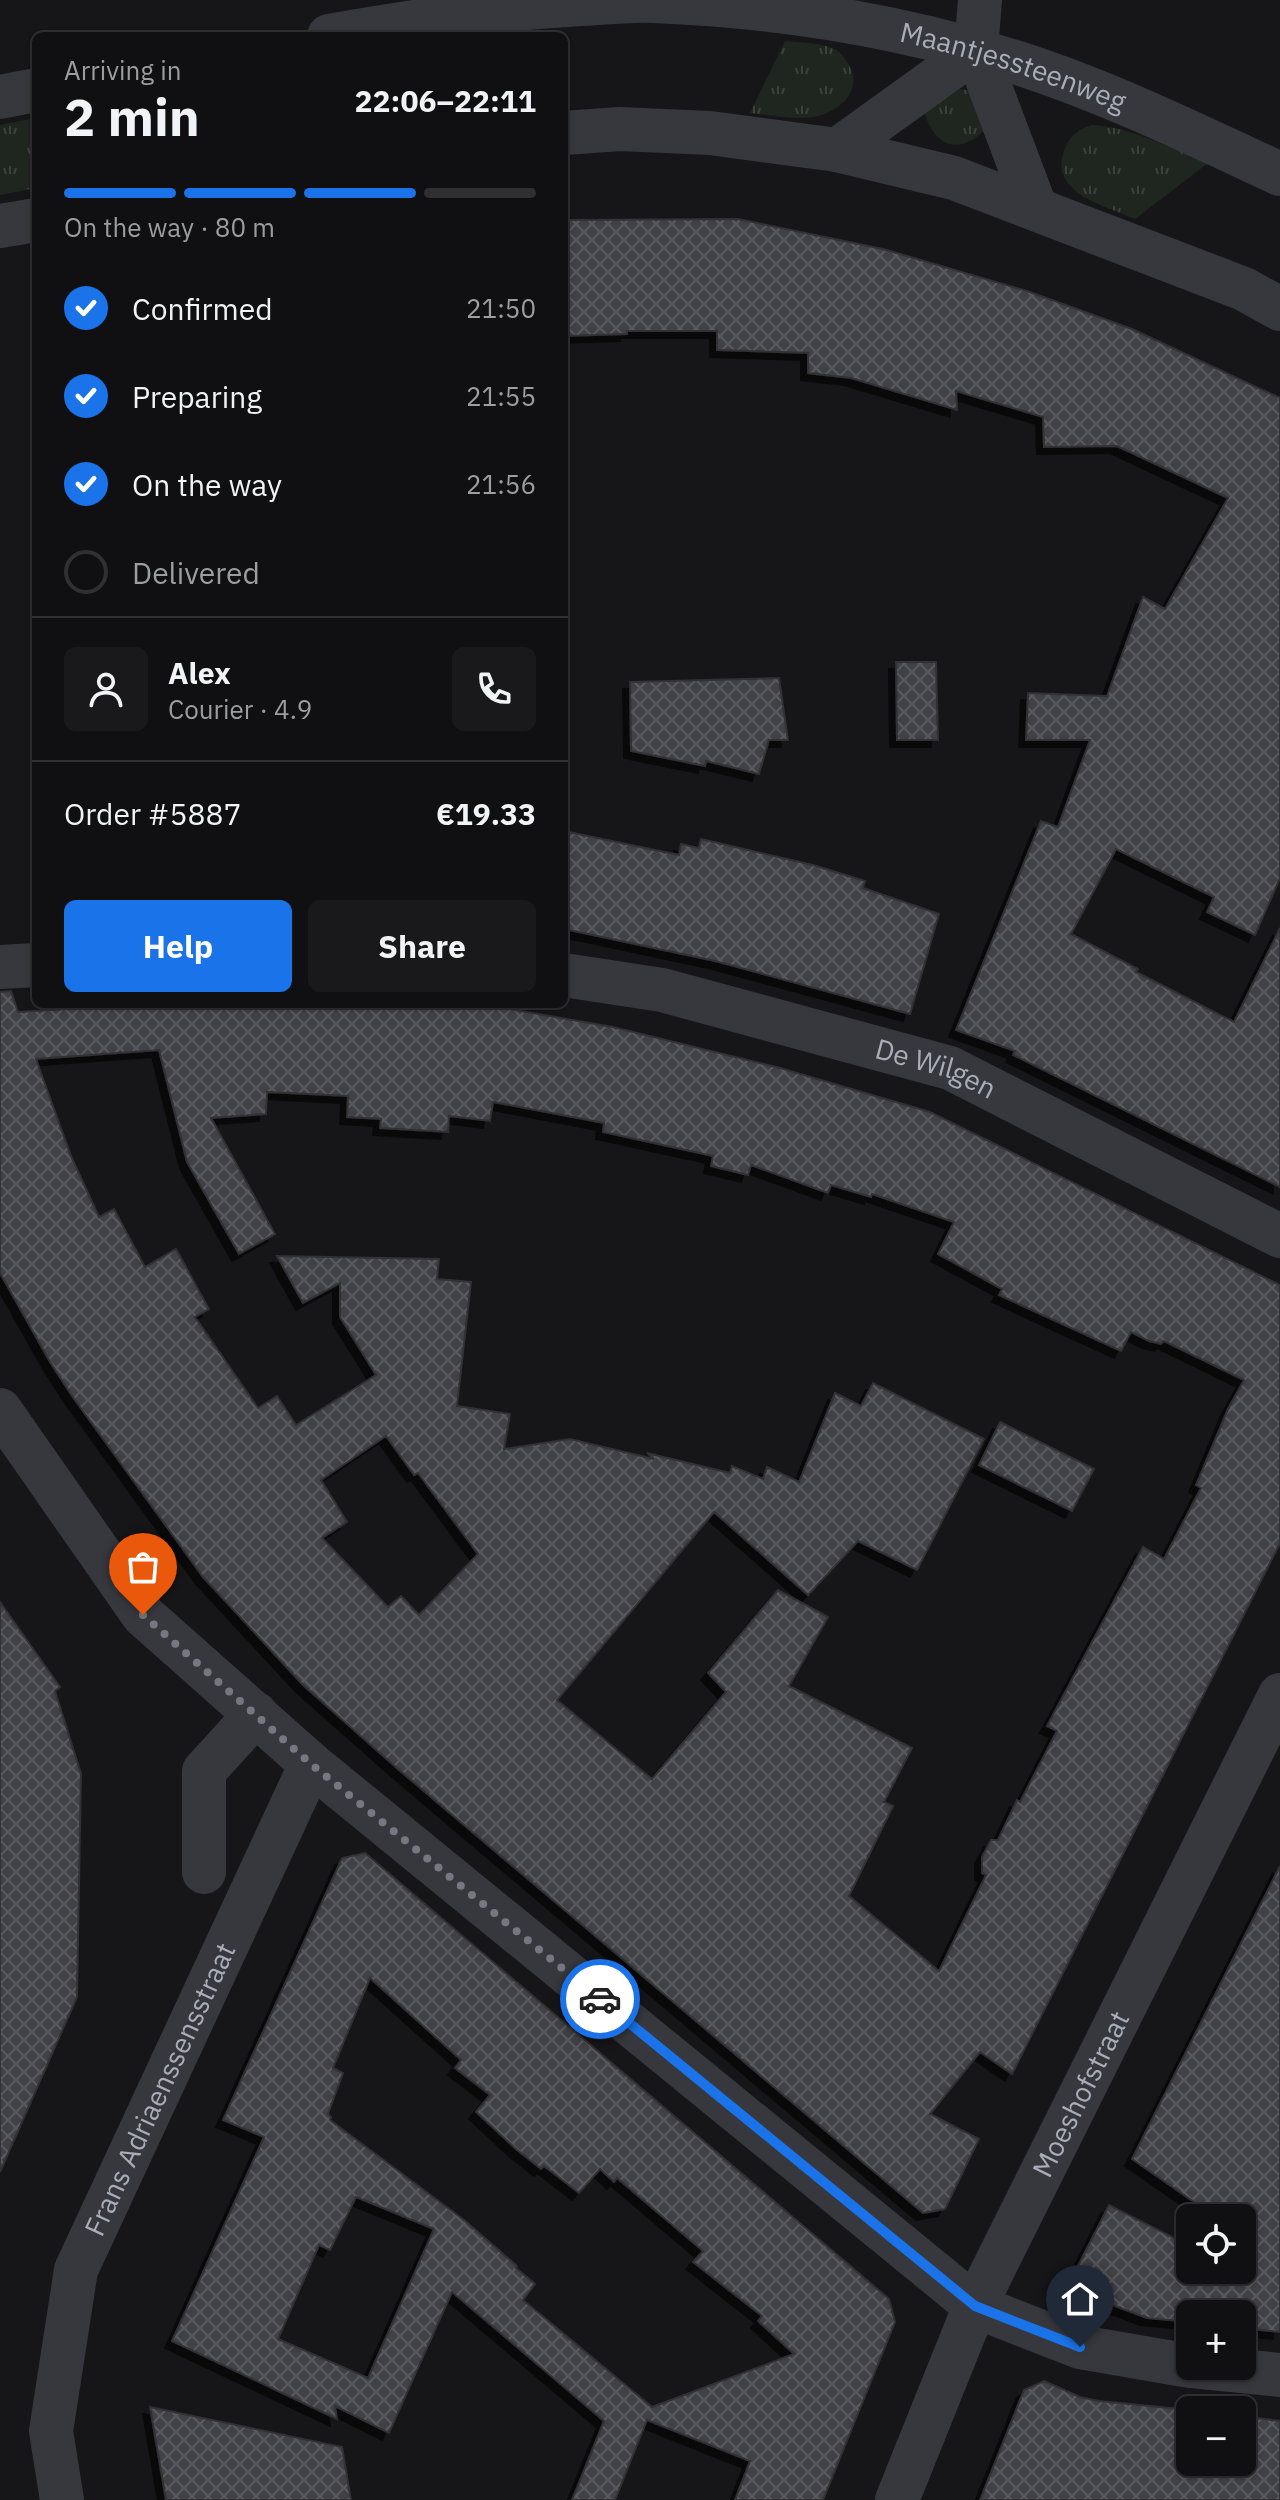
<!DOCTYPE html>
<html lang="en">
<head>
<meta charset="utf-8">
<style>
	body { margin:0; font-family:"IBM Plex Sans",sans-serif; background:#19191b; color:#f1f3f6; height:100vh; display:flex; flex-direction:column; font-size:30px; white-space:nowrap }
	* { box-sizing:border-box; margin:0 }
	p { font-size:26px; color:#9c9d9f }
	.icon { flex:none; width:44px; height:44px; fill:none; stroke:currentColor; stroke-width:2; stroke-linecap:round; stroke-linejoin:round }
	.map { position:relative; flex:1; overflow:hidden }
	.side { position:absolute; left:32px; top:32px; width:536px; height:976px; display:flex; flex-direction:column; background:#101012; border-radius:12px; box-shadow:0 2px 6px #0004,0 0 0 2px #303032 }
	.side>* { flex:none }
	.tools { position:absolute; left:1176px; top:2204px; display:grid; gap:16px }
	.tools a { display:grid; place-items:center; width:80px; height:80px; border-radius:12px; background:#101012; box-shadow:0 2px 6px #0004,0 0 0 2px #303032; font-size:40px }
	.pin { position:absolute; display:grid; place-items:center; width:68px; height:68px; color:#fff; margin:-82px -34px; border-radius:50% 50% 50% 0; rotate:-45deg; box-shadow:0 0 8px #0007 }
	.pin .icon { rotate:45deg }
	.courier { position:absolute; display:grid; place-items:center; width:80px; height:80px; margin:-40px; border:6px solid #1a73e8; border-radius:50%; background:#fff; color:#222; box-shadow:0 2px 10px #0007 }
	.overview em { font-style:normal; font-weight:700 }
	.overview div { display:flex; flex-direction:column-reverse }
	.overview { display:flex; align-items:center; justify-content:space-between; height:136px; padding:0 32px }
	h1 { font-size:52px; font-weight:700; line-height:60px }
	.bar { display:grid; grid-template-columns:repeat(4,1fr); gap:12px 8px; align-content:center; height:96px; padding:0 32px }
	.bar i { height:10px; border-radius:6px; background:#303032 }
	.bar .selected { background:#1a73e8 }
	.bar p { grid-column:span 4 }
	.line { display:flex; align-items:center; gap:20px; padding:0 32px; border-top:2px solid #303032 }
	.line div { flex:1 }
	.round { display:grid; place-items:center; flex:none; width:84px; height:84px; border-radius:12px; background:#19191b }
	ol { padding:0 32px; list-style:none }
	li { display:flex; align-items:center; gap:24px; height:88px }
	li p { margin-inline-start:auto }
	li .icon { padding:8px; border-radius:50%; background:#1a73e8; color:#fff; stroke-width:4 }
	li:last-child { color:#9c9d9f }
	li i { width:44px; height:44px; border:4px solid #303032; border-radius:50% }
	.action { display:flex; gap:16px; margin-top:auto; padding:16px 32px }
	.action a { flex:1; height:92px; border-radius:12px; background:#1a73e8; color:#fff; font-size:32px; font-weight:700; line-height:92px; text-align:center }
	.action a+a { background:#19191b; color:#f1f3f6 }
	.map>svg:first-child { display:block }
	.grass { fill:url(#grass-tufts) }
	.building { fill:url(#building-cross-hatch); stroke:#303034; stroke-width:2; fill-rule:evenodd; filter:url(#shadow) }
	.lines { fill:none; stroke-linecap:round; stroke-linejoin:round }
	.minor { stroke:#37383d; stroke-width:44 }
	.tertiary { stroke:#37383d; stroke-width:44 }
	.done { stroke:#757880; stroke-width:8; stroke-dasharray:0 14.4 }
	.route { stroke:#1a73e8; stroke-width:10 }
	.labels { text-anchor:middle; stroke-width:6; stroke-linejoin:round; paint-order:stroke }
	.street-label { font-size:28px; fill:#a8adb8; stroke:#111113 }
</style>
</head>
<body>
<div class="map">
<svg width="1280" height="2500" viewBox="0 0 1280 2500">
	<defs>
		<pattern id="grass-tufts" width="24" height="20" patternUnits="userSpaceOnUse" patternTransform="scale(2)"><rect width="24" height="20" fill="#1e261f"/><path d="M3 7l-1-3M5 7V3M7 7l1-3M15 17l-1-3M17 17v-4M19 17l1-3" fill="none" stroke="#3c433d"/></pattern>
		<pattern id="building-cross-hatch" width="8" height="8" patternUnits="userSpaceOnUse" patternTransform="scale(2)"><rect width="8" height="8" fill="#404145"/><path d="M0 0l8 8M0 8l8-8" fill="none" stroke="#595a5e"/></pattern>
		<filter id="shadow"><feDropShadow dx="-7" dy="7" stdDeviation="0" flood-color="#0009"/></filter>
	</defs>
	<rect width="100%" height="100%" fill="#161618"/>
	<g class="grass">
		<path d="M785,41c17,2 40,1 54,11 2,1 7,8 8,10 17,25 -3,47 -29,54 -22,5 -46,-1 -68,-3z"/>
		<path d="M948,87l24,4 17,34c-26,31 -54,25 -65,-14z"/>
		<path d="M36,118v70l-36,7v-70z"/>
		<path d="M1092,125c40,2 79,24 116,38l-73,56c-31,-14 -88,-26 -70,-71 5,-13 14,-19 27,-23z"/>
	</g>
	<g class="building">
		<path d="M738,219l145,30 144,42 105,38 148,69v480l-25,57 -48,-23 7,-15 -98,-48 -45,85 67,35 -2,3 98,50 46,-94v259l-267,-132 2,-4 -59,-21 85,-209 17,6 32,-87h-64l2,-47 79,3 36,-99 22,12 63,-111 -111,-52 -73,1 -1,-30 -87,-26 1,19 -106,-32 -43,-5v-20l-91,-3v-19h-90v3l-63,2v-116z"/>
		<path d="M896,662h40l2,78h-41z"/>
		<path d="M779,678l9,62h-19l-10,34 -53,-13 -1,5 -74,-15 -1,-69z"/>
		<path d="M564,831l115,24 2,-11 18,4 2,-9 112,26 52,16 -2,7 76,26 -29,100 -195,-53 -151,-32z"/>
		<path d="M11,991l7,21 128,-8h334l133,23 167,41 150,44 350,173v258l-268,531 -32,-22 -50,62 49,25 -34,70 -22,4 -524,-443 -96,-85 -100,-108 -131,-181 -22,-34 -50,-89v-281zM159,1050l28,112 52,92 36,-20 -64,-116 55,-4 1,-22 81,4 -1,21 34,2 -1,9 68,4 1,-16 41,5 3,-19 111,21 -1,9 110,24 -2,10 37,9 3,-10 77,28 3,-8 40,12 1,-3 82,28 -16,32 64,35 -3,6 122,56 10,-19 18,9 12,3 3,-3 80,39 -16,29 -32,76 5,3 -37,71 -21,-12 -96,179 10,5 -37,71 -3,-2 -19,40h-7l-9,17v16l4,2 -47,96 -90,-75 44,-90 -9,-4 28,-54 -123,-62 39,-69 -50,-27 -70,83 18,19 -74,87 -95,-79 157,-188 94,83 50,-54 59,29 67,-131 -111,-56 -12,23 -26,-13 -36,89 -32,-15 -4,12 -31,-13 -2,7 -83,-20 7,6 -84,-20 -66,10 6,-35 -53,-8 14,-124 -34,-3 2,-20 -162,-3 26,47 37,-20v34l36,58 -80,50 -19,-29 -19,12 -63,-91 14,-8 -33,-60 -31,18 -31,-58 -15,8 -28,-61 -35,-97zM386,1436l28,39 4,-2 60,81 -59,61 -18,-19 -13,11 -66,-69 25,-16 -26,-42z"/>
		<path d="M1000,1422l94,47 -22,42 -93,-46z"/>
		<path d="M0,1602l60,85 -5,4 26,83 -4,223 -77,175z"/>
		<path d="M365,1853l524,446 6,23 -72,178h-88l15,-39 -103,-41 -32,80h-43l32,-79 -152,-129 -63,141 -54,-27 2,13 -165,-78 92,-204 -41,-17 119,-262zM370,1978l91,82 -6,8 35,27 -14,17 41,38 24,19 3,-3 35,27 21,-24 14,13 3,-4 86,73 -10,11 69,54 -4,5 36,33 -142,53 -129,-107 12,-16 -19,-16 1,-2 -53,-46 -134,-100 1,-3 -3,-3 15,-41 -10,-5zM356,2197l78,32 -66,149 -90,-39 41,-94 11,5z"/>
		<path d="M1280,1866v466l-38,-4v-14h-52v8l-43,-4 -69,-26 -2,-22 33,-65 81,41v24h52v-52h-25l-85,-59z"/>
		<path d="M1044,2381l36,16 19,4 91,9v52h52v-46l38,5v79h-300l44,-110z"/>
		<path d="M150,2407l192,40 9,53h-185z"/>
	</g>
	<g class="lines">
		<g class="minor">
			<path d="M980,0l-4,50 60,159"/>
			<path d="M837,150l139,-100"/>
			<path d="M0,967l36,-2"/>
			<path id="s1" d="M564,975l98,15 288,78 330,168"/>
			<path d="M0,1410l143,205 168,149 635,518 29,24 105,41 110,19"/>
			<path d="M204,1872v-101l52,-57"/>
			<path d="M1192,2366l88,9"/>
			<path id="s2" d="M62,2500l-11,-69 25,-161 235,-506"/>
			<path id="s3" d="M897,2500l78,-194 305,-611"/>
		</g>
		<g class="tertiary">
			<path id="s4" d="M329,36c84,-15 167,-27 252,-32 24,-1 49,-4 73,-3 124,5 246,24 364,62 90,29 176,71 262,111"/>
			<path d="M0,97l36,-7"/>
			<path d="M564,133l56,-4 90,4 127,17 117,28 290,111 36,20"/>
			<path d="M0,226l36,-6"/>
		</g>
	</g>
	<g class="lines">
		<path class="done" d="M143,1615l168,149 289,235"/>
		<path class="route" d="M600,1999l375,307 105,41"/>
	</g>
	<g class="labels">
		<g class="street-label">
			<text dy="10" stroke="none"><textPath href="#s4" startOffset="694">Maantjessteenweg</textPath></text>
			<text dy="10" stroke="none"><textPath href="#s1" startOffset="384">De Wilgen</textPath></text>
			<text dy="10" stroke="none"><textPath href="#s2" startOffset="432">Frans Adriaenssensstraat</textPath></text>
			<text dy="10" stroke="none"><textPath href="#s3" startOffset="446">Moeshofstraat</textPath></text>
		</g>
	</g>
</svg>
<div class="tools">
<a><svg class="icon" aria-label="locate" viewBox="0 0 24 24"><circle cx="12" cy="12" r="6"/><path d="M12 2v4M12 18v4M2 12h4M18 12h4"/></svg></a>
<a>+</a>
<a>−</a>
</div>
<div class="pin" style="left:143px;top:1615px;background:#ea580c"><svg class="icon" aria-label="bag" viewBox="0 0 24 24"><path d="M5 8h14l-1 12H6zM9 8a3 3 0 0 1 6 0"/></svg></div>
<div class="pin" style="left:1080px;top:2347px;background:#1f2937"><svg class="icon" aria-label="home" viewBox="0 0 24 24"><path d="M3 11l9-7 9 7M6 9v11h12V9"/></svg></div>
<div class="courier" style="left:600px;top:1999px"><svg class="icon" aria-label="car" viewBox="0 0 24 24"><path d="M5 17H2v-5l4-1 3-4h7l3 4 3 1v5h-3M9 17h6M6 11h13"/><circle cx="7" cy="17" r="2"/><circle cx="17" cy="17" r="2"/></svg></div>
<section class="side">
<div class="overview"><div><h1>2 min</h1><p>Arriving in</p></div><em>22:06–22:11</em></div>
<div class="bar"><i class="selected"></i><i class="selected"></i><i class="selected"></i><i></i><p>On the way · 80 m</p></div>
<ol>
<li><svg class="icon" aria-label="check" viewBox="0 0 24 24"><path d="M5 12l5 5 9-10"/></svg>Confirmed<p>21:50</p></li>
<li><svg class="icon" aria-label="check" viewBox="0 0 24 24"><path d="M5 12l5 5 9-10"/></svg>Preparing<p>21:55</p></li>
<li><svg class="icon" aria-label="check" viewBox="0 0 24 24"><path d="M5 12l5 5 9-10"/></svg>On the way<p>21:56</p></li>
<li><i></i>Delivered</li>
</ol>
<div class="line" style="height:144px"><a class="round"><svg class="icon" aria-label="person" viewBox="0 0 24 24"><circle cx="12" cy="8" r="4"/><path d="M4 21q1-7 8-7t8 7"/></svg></a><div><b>Alex</b><p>Courier · 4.9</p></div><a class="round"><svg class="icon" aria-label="phone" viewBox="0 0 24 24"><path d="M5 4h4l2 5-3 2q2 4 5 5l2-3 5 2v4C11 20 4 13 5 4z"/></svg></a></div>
<div class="line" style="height:104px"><div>Order #5887</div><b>€19.33</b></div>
<div class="action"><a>Help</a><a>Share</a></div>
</section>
</div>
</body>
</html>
